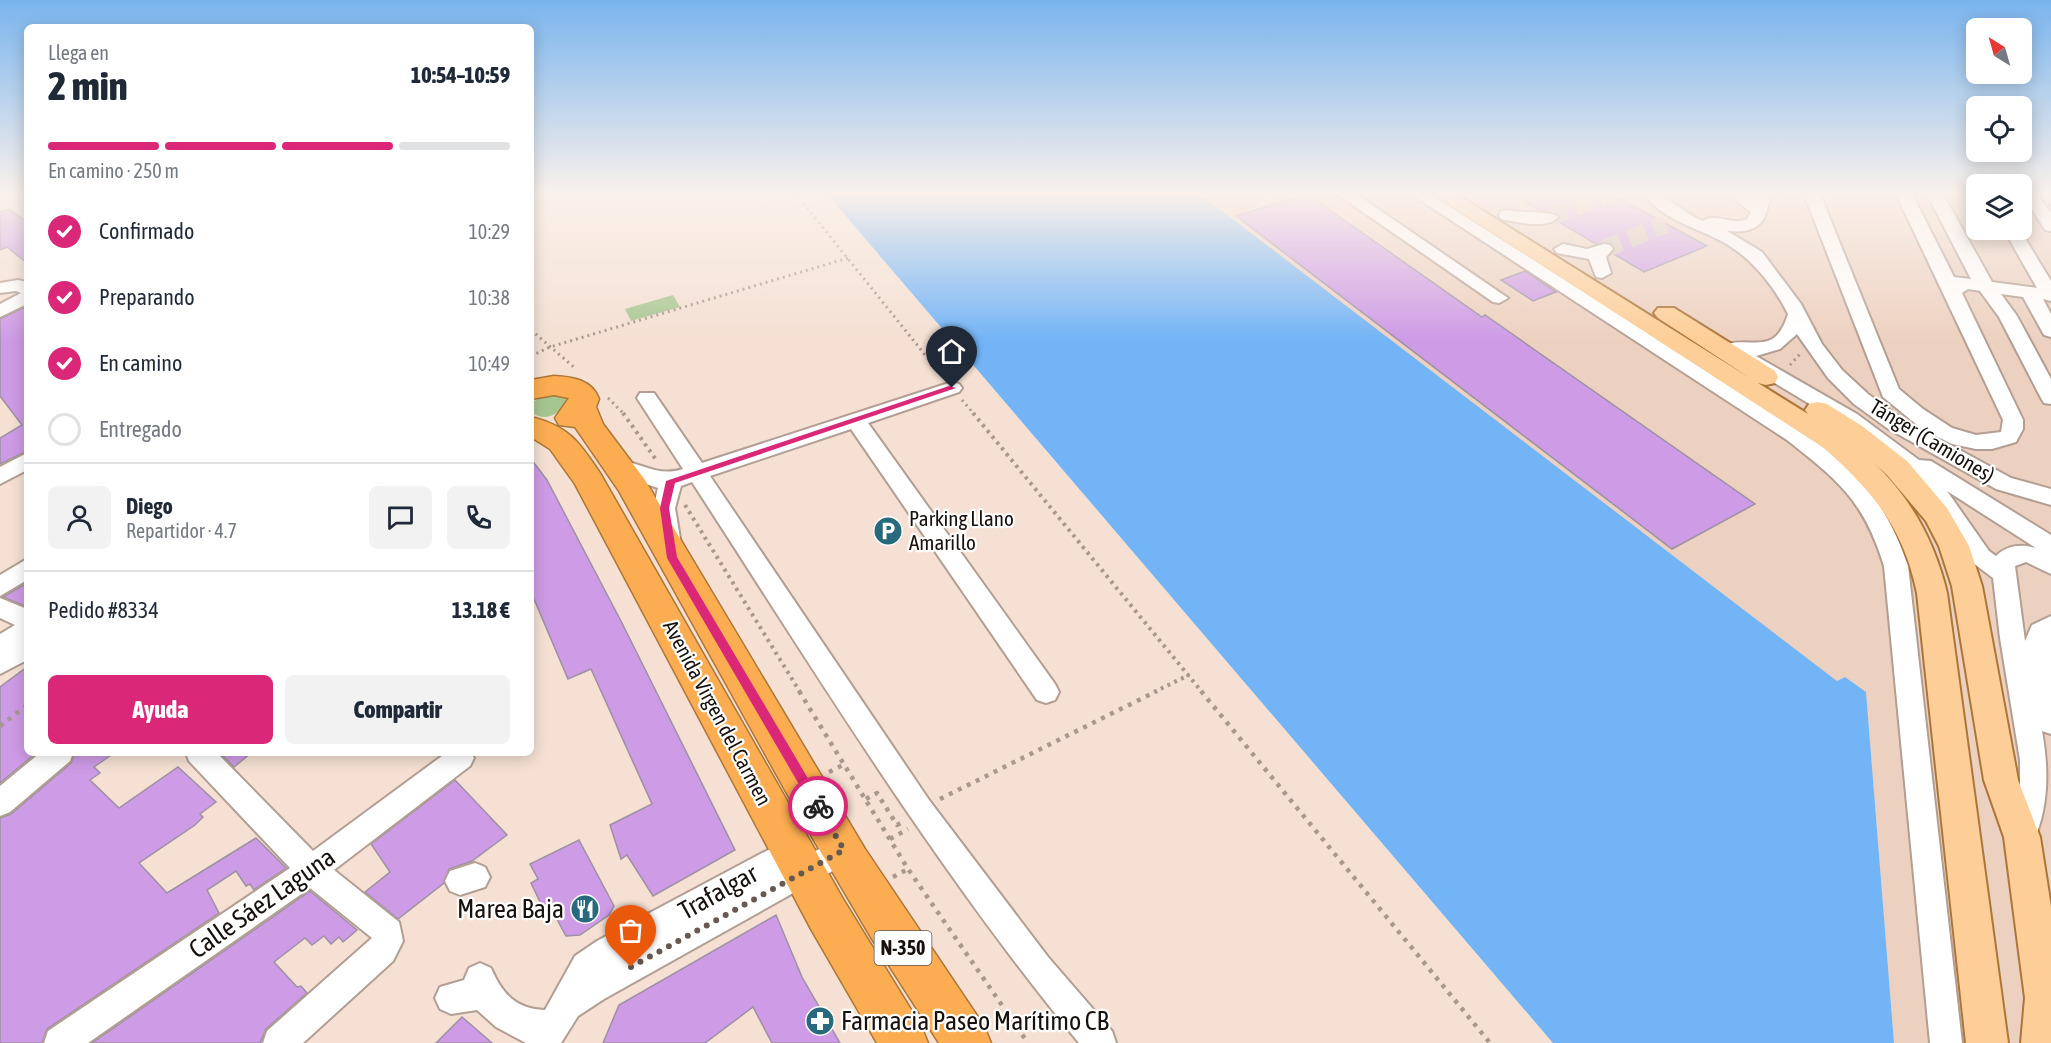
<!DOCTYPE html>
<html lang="es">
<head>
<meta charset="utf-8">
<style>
	body { margin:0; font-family:"Asap Condensed",sans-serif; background:#f2f2f3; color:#1f2937; height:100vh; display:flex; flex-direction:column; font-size:22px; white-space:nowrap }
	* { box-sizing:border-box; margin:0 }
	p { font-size:20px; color:#747a83 }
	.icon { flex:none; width:33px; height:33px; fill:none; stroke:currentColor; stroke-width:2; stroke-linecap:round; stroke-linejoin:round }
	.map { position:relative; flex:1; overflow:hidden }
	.details { position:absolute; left:24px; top:24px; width:510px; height:732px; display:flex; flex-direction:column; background:#fff; border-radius:9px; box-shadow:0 3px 15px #0003 }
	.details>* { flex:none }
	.needle { width:39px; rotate:323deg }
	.fabs { position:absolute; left:1966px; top:18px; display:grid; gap:12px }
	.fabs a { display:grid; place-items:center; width:66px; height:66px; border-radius:9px; background:#fff; box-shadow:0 3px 15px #0003; font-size:30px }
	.pin { position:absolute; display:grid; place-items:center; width:51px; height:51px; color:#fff; margin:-62px -26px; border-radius:50% 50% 50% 0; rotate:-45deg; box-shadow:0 0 6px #0007 }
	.pin .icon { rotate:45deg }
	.courier { position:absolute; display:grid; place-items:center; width:60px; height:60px; margin:-30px; border:4px solid #db2777; border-radius:50%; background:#fff; color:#222; box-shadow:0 2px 8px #0007 }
	.summary em { font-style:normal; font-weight:800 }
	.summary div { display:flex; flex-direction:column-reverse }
	.summary { display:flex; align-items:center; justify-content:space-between; height:102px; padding:0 24px }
	h1 { font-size:39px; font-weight:800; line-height:45px }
	.bar { display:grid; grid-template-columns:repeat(4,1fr); gap:9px 6px; align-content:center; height:72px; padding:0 24px }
	.bar i { height:8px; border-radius:4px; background:#e0e1e3 }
	.bar .active { background:#db2777 }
	.bar p { grid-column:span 4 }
	.line { display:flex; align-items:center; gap:15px; padding:0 24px; border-top:2px solid #e0e1e3 }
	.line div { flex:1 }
	.round { display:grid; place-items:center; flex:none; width:63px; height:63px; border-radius:9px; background:#f2f2f3 }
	ol { padding:0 24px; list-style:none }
	li { display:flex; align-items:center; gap:18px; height:66px }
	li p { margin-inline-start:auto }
	li .icon { padding:6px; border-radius:50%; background:#db2777; color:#fff; stroke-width:4 }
	li:last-child { color:#747a83 }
	li i { width:33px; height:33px; border:3px solid #e0e1e3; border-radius:50% }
	.action { display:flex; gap:12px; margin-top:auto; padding:12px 24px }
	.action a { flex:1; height:69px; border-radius:9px; background:#db2777; color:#fff; font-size:24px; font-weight:800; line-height:69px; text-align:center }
	.action a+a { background:#f2f2f3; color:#1f2937 }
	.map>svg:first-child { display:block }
	.built { fill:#edd1c0 }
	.green { fill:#a6c690 }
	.water { fill:#73b4f6 }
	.building { fill:#ce9be6; stroke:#9d91a3; stroke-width:1.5 }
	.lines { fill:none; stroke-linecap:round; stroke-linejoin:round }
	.minor-tunnel { stroke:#d4c1b5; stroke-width:18; stroke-dasharray:18 9; stroke-linecap:butt }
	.minor-casing { stroke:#b29e92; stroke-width:4 }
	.major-casing { stroke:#ac7639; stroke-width:4 }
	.highway-casing { stroke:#ac7639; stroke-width:3 }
	.path-far2 { stroke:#a8988e; stroke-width:3; stroke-dasharray:2 4; stroke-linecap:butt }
	.path-far1 { stroke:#a8988e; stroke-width:4; stroke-dasharray:3 4.5; stroke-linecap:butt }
	.path { stroke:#a8988e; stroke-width:4.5; stroke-dasharray:4 6; stroke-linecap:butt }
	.minor { fill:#fff; fill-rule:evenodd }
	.major { fill:#fdce97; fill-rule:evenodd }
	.highway { fill:#fcad51; fill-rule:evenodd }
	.path-bridge { stroke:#a8988e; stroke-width:3; stroke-dasharray:2 4; stroke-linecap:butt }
	.route { fill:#db2777 }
	.done { stroke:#655952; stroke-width:6; stroke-dasharray:0 10.8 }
	.labels { text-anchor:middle; stroke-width:4.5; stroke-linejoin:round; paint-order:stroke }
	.shield { fill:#fff; stroke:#5d5855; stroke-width:1.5 }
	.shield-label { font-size:20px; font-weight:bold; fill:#17100c }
	.street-label { font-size:21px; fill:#17100c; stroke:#fff }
	.poi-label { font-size:21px; fill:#17100c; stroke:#fff; text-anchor:start }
	.near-street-label { font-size:26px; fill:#17100c; stroke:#fff }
	.near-poi-label { font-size:26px; fill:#17100c; stroke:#fff; text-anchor:end }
</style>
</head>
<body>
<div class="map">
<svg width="2051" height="1043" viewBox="0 0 2051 1043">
	<rect width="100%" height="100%" fill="#f5e0d3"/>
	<path class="built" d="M1200,194h777v36h45v-36h29v849h-157l-28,-351 -21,-15 -8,4z"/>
	<g class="green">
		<path d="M673,295l7,12 -49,14 -6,-12z"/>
		<path d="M551,393l17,6v3c-10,12 -22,21 -37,10l3,-11z"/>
	</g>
	<path class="water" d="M827,194h373l637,487 8,-4 21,15 28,351h-341z"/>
	<g class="building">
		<path d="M1307,194l175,123 3,-2 270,189 -83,45 -436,-333z"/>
		<path d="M1511,194h101l95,52 -63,26 -32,-19 3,-4 -5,-6 -14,1 -39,-23 2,-6 -20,-5z"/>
		<path d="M9,209l18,13v41l-20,-16 -7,3v-38z"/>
		<path d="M1525,271l31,21 -23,9 -32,-21z"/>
		<path d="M27,306v145l-27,13v-26l22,-13 -22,-29v-77z"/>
		<path d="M531,459l16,21 75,143 113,227 -82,46 -26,-41 -6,4 -11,-34 42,-21 -61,-135 -23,10 -37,-87z"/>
		<path d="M27,583v24l-24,-10z"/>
		<path d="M27,667v86h9l-36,30v-96z"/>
		<path d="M75,753h39l-20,14 6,6 -10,7 29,28 59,-41 38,35 -16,12 3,3 -8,8 -56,38 28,30 89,-55 30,30 -32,22 -4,-6 -4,2 -10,-15 -29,19 12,23 -172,116 -5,14h-42v-225l11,-4 60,-51z"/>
		<path d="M220,753h31l-17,14z"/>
		<path d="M455,780l52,55 -35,26 -23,8 -5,14 -46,36 -33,-27 25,-20 -19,-28z"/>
		<path d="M579,840l35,66 -5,9 -29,20 -14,1 -18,-33 -6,3 -11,-23 7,-4 -8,-15z"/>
		<path d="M310,891l47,39 -14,12 -4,-5 -8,7 -7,-8 -12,9 -7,-7 -31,24 23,25 4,-1 6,7 -41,36 -6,14h-168z"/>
		<path d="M776,915l26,62 38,66h-68l-19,-36 -48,36h-102l16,-38z"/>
		<path d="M462,1017l30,26h-56z"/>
	</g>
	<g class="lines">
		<g class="minor-tunnel">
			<path d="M1550,217l59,-23"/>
			<path d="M1604,249l62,-25"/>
		</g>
		<g class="minor-casing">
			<g id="minor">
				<path d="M1337,194h19l152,104 -9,5 -6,-1z"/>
				<path d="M1411,194h19l371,236c56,42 84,69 107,136l54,477h-32l-46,-477c-20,-65 -45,-85 -97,-126z"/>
				<path d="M1644,194c28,0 33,16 59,27 12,-9 29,5 44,-2l4,-7 -24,-18h19l7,5 1,-5h16c-3,29 -12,40 -43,37l35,21 39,52 21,40 20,26 26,24 33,24 110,60 40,11v16l-55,-16 -109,-61 -33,-24 -26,-26 -31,-44 -17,15 -24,7 101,58 62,46 12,1 120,74v39l-25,-12 -11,4 10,75 7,-16 19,-9v118l-9,-3c7,39 7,77 -10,114l-10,4 -10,-4 -4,-9 12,-50v-26l-20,-122 -7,-60 -20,-15 -48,-70 -25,-26 -57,-43 -100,-60 -3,-4 3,-4 -16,-4 -3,-4 3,-4c27,-7 48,12 61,-30 -14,-28 -37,-57 -65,-72 -27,-15 -59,-21 -79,-48zM1947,491l89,57c-14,-4 -29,-3 -40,8l-7,-5z"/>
				<path d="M1804,194h16l79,195 24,20 29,19 24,7 25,-3 2,-12 -107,-226h16l42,83 17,2 -44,-85h16l49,88 45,6 -33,-58h16l31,51v20l-8,-2 8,15v23l-7,-2 -21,-38 -22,-3 16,22 34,63v25l-7,-1 -3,-5 -42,-81 -19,-26 -12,-2 -6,4 61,127v9l-7,13 -24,7h-16l-24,-5 -30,-15 -39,-32z"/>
				<path d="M2036,194l15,19v18l-6,-1 -20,-32 2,-3z"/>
				<path d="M1507,210c13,3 45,1 51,7 -11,13 -42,5 -57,2l-2,-4 2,-4z"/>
				<path d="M1563,244l24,5 17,-5 6,1 3,4 -7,8 5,16 -9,5 -6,-1 -7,-18 -32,-6 -3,-4z"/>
				<path d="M18,280l9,2v22l-27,13v-13l21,-11 -5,-2 -16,2v-10z"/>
				<path d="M952,382l7,2 3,4 -3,4 -91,31 187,261 4,8 -4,8 -9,3 -9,-3 -186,-271 -141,47 219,324 119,157 64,74 4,12h-37c-145,-176 -263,-370 -387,-561l-11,4 -6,22 6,36 -3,6 -8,2 -8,-2c-11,-19 -9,-43 -4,-62l-45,-15 -3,-5 3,-5c23,-7 40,16 70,6l-46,-71 3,-5h14l48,70z"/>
				<path d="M27,453v17l-27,14v-17z"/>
				<path d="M27,559v21l-27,16v-21z"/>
				<path d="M0,598l27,11v51l-27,14v-40l15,-9 -15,-7z"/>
				<path d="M40,753h33l-3,8 -60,51 -10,4v-30z"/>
				<path d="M186,753h31l96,98 133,-98h25l3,5 -4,8 -136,104 65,52 4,19 -10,20 -90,82h-40l4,-12 105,-93 -62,-50 -222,155h-44l4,-12 242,-163 -101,-107z"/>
				<path d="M844,837l10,4 4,9 -4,9 -250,140 -26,17 -17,27h-35l-30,-16 -19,-17 -26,4 -11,-5 -5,-11 5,-11 24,-7 5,-12 11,-5 11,5c11,25 24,41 54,42l30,-54 22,-15 186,-99 10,-4 10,4 4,9 -2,5z"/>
				<path d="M475,863l10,4 5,10 -5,10 -25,8 -10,-4 -5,-10 5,-10z"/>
			</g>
		</g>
		<g class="major-casing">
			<path id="major" d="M1432,194h24l294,184 -92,-60 -4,-5 4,-5h16l101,63 3,6 -3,6 -9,2 -8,-2 50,31 -3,-4 4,-6 9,-2 9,2 35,22 45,35 40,47 22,38 13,40 36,194 22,57 11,70v136h-30l4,-45 -21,-161 -20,-57 -32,-194 -13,-40 -13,-25 -39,-46 -13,-12c38,36 61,80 73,130l61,450h-42l-49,-450c-14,-66 -44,-101 -93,-145z"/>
		</g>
		<g class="highway-casing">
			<g id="highway">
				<path d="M554,376c19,1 38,4 45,23l-3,8 7,17 42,56 220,369 119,177 7,17h-52l-67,-104 -73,-124 -180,-324 -44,-64 -16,-2 -4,-7 14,-20 -15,-3 -23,4v-19z"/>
				<path d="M535,418c36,10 45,26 65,55l243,426 78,127 7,17h-51l-66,-114 -236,-445 -25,-35 -19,-12v-18z"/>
			</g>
		</g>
		<g class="path-far2">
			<path d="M796,194l146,182"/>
			<path d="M531,330l45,39"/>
			<path d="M531,356l19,-9 298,-89"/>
			<path d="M1790,365l10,-11"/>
			<path d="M608,398l16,16"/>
			<path d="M962,400l12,14"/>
		</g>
		<g class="path-far1">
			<path d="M623,413l34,48"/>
			<path d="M973,413l229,279"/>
			<path d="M685,505l115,187"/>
			<path d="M1154,692l35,-17"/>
		</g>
		<g class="path">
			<path d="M799,691l109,178 120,174"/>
			<path d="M1201,691l289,352"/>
			<path d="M0,726l27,-21"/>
			<path d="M829,772l16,-8"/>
			<path d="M866,799l11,-6 20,32 6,-3"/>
			<path d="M940,799l217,-108"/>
			<path d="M890,839l18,-10"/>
			<path d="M893,877l15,-8"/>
		</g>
		<use href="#minor" class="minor"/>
		<use href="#major" class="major"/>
		<use href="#highway" class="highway"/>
		<path class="path-bridge" d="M2042,194l9,14"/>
	</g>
	<linearGradient id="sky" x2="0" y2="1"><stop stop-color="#79b4ee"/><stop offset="0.57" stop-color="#faf1eb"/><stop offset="1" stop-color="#faf1eb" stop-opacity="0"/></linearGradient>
	<rect width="2051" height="340" fill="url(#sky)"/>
	<path class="route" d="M949,386l7,2 -281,95 -6,25 8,49 145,245v8l-4,1 -4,-1 -147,-252 -7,-50 6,-27z"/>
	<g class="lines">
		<path class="done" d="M631,967l213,-117 -26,-44"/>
	</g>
	<defs>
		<g id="parking-disc" transform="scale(1.5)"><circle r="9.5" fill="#286a7d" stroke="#fff"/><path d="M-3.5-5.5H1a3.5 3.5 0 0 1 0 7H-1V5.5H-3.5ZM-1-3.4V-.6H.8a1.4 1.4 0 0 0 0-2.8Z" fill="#fff"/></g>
		<g id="restaurant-disc" transform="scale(1.5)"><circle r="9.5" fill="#286a7d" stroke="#fff"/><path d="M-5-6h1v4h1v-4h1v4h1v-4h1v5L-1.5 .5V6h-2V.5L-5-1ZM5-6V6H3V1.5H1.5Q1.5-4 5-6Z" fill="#fff"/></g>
		<g id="pharmacy-disc" transform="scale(1.5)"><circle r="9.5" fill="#286a7d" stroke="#fff"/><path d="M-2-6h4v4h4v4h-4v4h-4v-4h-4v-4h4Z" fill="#fff"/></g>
	</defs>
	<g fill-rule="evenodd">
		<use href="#parking-disc" x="888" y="531"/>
		<use href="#restaurant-disc" x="585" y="909"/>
		<use href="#pharmacy-disc" x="820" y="1021"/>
	</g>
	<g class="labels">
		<rect class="shield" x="874.5" y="931" width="57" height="34" rx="4.5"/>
		<g class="shield-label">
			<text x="903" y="955">N-350</text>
		</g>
		<g class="street-label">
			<text transform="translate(1932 441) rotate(31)" y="7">Tánger (Camiones)</text>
			<text transform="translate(717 713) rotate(62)" y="7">Avenida Virgen del Carmen</text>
		</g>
		<g class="poi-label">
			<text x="909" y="526">Parking Llano<tspan x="909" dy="24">Amarillo</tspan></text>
		</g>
		<g class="near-street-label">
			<text transform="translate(718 892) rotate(-29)" y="9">Trafalgar</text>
			<text transform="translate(262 903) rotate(-35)" y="9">Calle Sáez Laguna</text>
		</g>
		<g class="near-poi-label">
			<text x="564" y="918">Marea Baja</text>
			<text x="841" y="1030" text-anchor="start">Farmacia Paseo Marítimo CB</text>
		</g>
	</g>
</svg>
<div class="fabs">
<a><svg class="needle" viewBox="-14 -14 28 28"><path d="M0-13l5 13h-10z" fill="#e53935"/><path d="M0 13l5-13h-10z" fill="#747a83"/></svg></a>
<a><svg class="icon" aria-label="locate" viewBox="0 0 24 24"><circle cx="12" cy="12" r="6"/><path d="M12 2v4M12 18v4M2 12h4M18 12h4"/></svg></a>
<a><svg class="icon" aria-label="layers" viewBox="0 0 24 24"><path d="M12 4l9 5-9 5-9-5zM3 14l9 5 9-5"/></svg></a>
</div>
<div class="pin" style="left:631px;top:967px;background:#ea580c"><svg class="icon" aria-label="bag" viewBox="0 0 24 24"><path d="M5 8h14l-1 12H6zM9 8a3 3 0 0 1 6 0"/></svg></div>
<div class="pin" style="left:952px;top:388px;background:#1f2937"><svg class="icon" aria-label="home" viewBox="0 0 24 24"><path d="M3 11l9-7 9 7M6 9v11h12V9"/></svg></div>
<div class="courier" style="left:818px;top:806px"><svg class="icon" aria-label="bike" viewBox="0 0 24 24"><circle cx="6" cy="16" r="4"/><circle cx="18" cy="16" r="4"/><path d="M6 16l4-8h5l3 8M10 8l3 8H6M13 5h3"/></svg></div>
<section class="details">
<div class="summary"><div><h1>2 min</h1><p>Llega en</p></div><em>10:54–10:59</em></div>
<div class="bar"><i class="active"></i><i class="active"></i><i class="active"></i><i></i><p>En camino · 250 m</p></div>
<ol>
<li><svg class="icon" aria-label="check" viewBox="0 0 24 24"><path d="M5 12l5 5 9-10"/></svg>Confirmado<p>10:29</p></li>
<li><svg class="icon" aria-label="check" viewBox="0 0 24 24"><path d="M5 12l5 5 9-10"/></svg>Preparando<p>10:38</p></li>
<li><svg class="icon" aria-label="check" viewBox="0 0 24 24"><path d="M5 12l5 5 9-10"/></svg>En camino<p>10:49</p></li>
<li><i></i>Entregado</li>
</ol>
<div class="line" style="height:108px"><a class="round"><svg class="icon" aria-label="person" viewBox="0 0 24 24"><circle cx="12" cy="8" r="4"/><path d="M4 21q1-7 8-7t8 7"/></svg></a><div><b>Diego</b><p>Repartidor · 4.7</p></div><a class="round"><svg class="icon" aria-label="chat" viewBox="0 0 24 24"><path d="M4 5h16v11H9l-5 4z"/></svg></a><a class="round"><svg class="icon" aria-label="phone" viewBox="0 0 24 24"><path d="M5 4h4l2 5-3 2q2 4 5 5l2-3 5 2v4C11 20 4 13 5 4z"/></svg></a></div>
<div class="line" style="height:78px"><div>Pedido #8334</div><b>13.18 €</b></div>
<div class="action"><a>Ayuda</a><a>Compartir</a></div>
</section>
</div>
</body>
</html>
